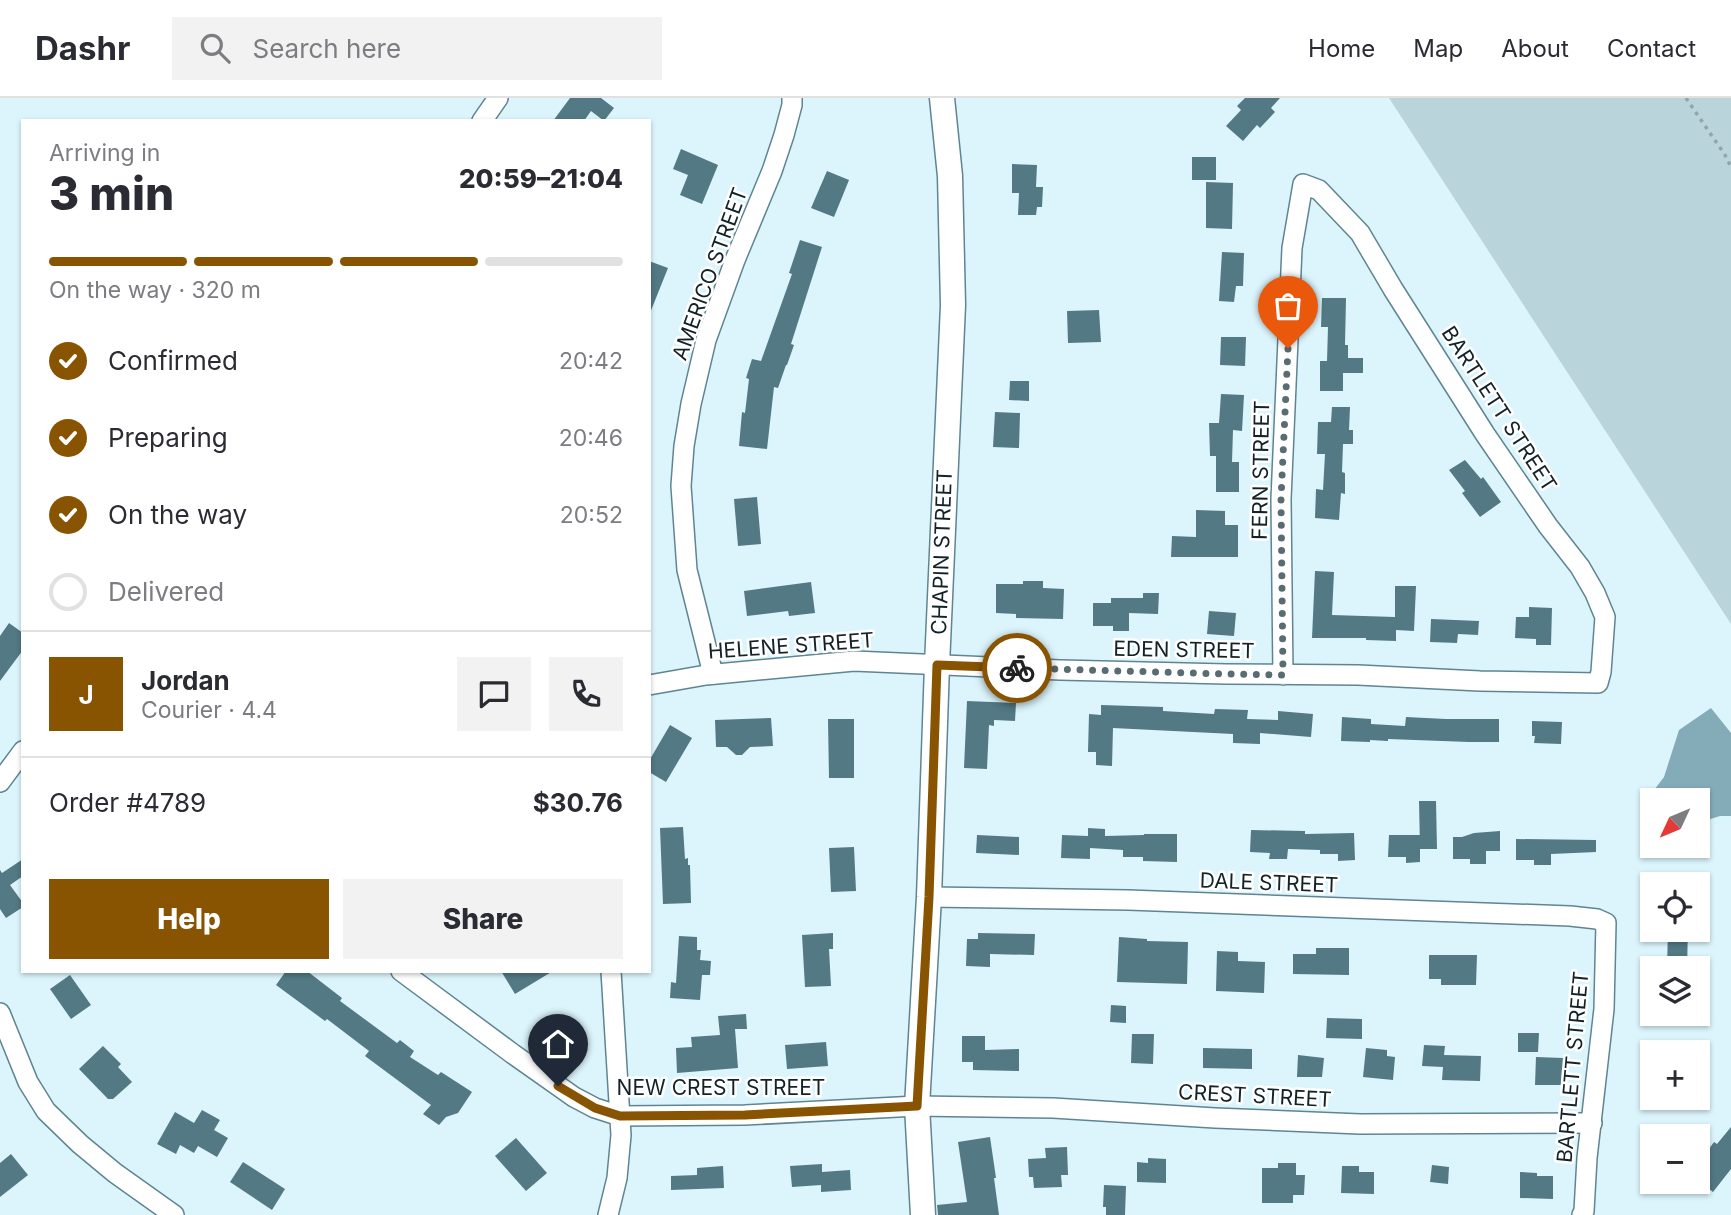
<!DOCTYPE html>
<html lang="en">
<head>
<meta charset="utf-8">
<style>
	body { margin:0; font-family:Inter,sans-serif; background:#f2f2f3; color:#2b2b33; height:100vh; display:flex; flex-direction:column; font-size:26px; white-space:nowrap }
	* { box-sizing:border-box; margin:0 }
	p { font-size:23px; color:#7c7c81 }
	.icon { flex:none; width:38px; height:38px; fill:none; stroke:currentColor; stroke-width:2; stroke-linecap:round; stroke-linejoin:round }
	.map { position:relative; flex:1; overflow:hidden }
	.details { position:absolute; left:21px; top:21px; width:630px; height:854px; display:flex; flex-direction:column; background:#fff; border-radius:0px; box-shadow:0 2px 5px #0004 }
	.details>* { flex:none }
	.needle { width:46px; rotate:226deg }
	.buttons { position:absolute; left:1640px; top:690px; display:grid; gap:14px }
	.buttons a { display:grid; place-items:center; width:70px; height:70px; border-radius:0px; background:#fff; box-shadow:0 2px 5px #0004; font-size:35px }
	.pin { position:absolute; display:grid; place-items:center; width:60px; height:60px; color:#fff; margin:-72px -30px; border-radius:50% 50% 50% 0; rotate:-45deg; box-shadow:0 0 7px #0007 }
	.pin .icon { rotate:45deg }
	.courier { position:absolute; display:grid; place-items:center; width:70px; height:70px; margin:-35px; border:5px solid #895402; border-radius:50%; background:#fff; color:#222; box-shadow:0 2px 9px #0007 }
	.overview em { font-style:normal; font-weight:800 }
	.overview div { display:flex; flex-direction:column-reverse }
	.overview { display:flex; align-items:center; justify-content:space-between; height:119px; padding:0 28px }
	h1 { font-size:46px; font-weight:800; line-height:52px }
	.bar { display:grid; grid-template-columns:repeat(4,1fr); gap:10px 7px; align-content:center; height:84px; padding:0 28px }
	.bar i { height:9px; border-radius:5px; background:#e1e1e2 }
	.bar .selected { background:#895402 }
	.bar p { grid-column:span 4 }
	.line { display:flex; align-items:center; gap:18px; padding:0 28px; border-top:2px solid #e1e1e2 }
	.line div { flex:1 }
	.round { display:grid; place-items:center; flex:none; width:74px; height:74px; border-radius:0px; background:#f2f2f3 }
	ol { padding:0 28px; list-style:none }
	li { display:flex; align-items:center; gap:21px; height:77px }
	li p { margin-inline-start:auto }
	li .icon { padding:7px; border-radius:50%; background:#895402; color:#fff; stroke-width:4 }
	li:last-child { color:#7c7c81 }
	li i { width:38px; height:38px; border:4px solid #e1e1e2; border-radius:50% }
	.primary-button { display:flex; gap:14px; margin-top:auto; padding:14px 28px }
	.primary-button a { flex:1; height:80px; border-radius:0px; background:#895402; color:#fff; font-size:28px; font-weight:800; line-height:80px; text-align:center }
	.primary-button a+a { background:#f2f2f3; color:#2b2b33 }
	header { display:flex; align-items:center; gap:42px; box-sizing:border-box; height:98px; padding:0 35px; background:#fff; border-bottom:2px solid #e1e1e2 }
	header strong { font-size:33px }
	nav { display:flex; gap:38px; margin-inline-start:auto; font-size:24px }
	.search { width:490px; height:63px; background:#f2f2f3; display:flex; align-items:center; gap:18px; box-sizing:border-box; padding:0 24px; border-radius:0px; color:#7c7c81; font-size:26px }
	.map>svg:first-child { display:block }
	.green { fill:#bad4db }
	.water { fill:#84acb8 }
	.building { fill:#527984 }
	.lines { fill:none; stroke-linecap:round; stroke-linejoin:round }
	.minor-casing { stroke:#5e8591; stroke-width:22 }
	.major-casing { stroke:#5e8591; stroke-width:27 }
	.path { stroke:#90a5ab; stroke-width:3.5; stroke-dasharray:3.5 5; stroke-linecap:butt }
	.minor { stroke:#fff; stroke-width:19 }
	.major { stroke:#fff; stroke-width:24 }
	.done { stroke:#596c72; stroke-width:7; stroke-dasharray:0 12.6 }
	.route { stroke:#895402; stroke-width:9 }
	.labels { text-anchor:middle; stroke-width:5; stroke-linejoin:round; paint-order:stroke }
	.street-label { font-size:21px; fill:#122227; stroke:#fff }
</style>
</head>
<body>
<header>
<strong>Dashr</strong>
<div class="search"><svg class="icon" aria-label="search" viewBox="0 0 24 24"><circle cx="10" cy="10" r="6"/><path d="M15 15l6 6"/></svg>Search here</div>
<nav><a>Home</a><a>Map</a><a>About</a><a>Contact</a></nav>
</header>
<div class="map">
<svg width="1731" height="1117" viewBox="0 0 1731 1117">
	<rect width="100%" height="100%" fill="#dcf5fc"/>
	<path class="green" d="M1389,0h342v526z"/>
	<path class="water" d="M1711,610l20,25v83h-11l-22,7v-23h-46v16l-11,-9 23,-30 15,-47z"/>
	<g class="building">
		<path d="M570,0h31l13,10 -10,13 -13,-10 -7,10h-31z"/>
		<path d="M1245,0h35l-9,10 4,4 -15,16 -3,-3 -14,16 -17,-15 15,-16 -4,-4z"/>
		<path d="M681,51l37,16 -16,39 -22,-9 8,-20 -15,-6z"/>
		<rect x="1192" y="59" width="24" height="23"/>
		<path d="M1012,66l25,1 -1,22h7l-1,20h-5l-1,8h-18l1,-22h-7z"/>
		<path d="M827,73l22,9 -15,37 -23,-9z"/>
		<path d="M1206,84l27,1 -1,46 -26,-1z"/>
		<path d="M800,142l22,7 -31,97 3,1 -7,20h-1l-8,23 -4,-1 -7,62 -28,-3 3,-34 3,1 4,-34 -3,-1 6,-19 9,2 31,-87 -3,-1z"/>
		<path d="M1222,154l22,1 -1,33h-7l-2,16 -15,-1z"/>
		<path d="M649,163l19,7 -18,45 -1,-1z"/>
		<path d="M1322,200h24l-1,47h3v13h15v15h-20v18h-23v-30h7l1,-34h-7z"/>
		<path d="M1099,212l2,32 -33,1 -1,-32z"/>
		<path d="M1221,239h25l-1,29 -25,-1z"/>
		<path d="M1010,283h19v20l-20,-1z"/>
		<path d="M1221,296l23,1 -2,36 -9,-1 -1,32h7v30h-23v-36h-6l-1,-33h10z"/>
		<path d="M1332,309h18l-1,23h4v14h-10l-1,28 3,1v21l-4,-1 -2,27 -24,-2 1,-29 7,1 2,-36h-8l1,-32h13z"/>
		<path d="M995,314l25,1 -1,35 -26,-1z"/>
		<path d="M1465,362l16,19 2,-2 18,25 -21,15 -18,-24 3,-2 -16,-21z"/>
		<path d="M757,399l4,47 -23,2 -4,-47z"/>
		<path d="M1196,412l29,1v14h13v32h-67l1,-21 24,1z"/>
		<path d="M1315,473l19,1 -2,43 63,2v-31h21l-2,45 -18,-1v11l-30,-1v-2h-54z"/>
		<path d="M1023,483h20v7l21,1 -1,30 -47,-1v-4l-20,-1v-29h27z"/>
		<path d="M811,484l4,31 -26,3 -1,-5 -41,5 -3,-25z"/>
		<path d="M1143,495h16l-1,21 -29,-1v18h-16v-5h-20v-23h18v-5h32z"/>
		<path d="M1529,509l23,1 -1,37h-15v-6l-21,-1 1,-21h13z"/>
		<path d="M1209,513l27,2 -2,23 -27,-2z"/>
		<path d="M1431,521l48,2 -1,14 -20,-1 -1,9 -27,-1z"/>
		<path d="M9,525l14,10v17l-23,31v-45z"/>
		<path d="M967,603l49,2 -1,18 -21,-1v6l-5,-1 -2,44 -23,-1z"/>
		<path d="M1101,607l62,2v4l51,3 1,-5 33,1 -1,9 31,1v-9l35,3 -2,23 -51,-4v11l-27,-1v-9l-120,-6 -1,38 -16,-1v-13h-8l1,-38 12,1z"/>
		<path d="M1342,619l29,2v5l34,2 1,-9 40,2h53v23h-30l-81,-3v2l-18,-1v2l-29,-1z"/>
		<path d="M771,620l2,28 -23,1 -8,8h-6l-9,-8h-11l-1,-27z"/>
		<path d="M828,621h26v59h-25z"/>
		<path d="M1532,623l30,1 -1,22 -27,-1 1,-7h-3z"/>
		<path d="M670,627l22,13 -26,44 -17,-10v-11z"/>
		<path d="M1419,703h17l1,48h-17z"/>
		<path d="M683,729l2,32 3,-1v7h2l1,38 -28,1 -3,-76z"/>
		<path d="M1088,730l17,1v7l39,-1v-1h33v28l-34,-1v-4h-20v-7l-33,-2v11l-29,-1 1,-23 26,1z"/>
		<path d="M1251,732l54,1v3l49,-1 1,27 -17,1v-7h-18v-4l-32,-1 -1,10h-18l1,-6 -20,-1z"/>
		<path d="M1500,733v20h-14v13h-16v-5h-17v-22h9l12,-4z"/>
		<path d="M977,737l42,2v18l-43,-2z"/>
		<path d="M1389,737h31v27l-14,1v-6h-18z"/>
		<path d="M1516,741l80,1v12l-45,2v11h-17v-5h-18z"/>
		<path d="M854,749l2,44 -25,1 -2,-44z"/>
		<path d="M23,761v17l-13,9 13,18v4l-17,11 -6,-9v-39l2,3z"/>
		<path d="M1668,831h20l-1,39h-20z"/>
		<path d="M833,835v16h-4l2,37 -26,1 -3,-52z"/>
		<path d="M978,835l57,1 -1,21 -44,-1v13l-24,-1 1,-27h11z"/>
		<path d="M679,838l18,1v13h4l-1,10 11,1 -1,14h-8l-2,25 -30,-2 1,-16 5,1z"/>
		<path d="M1119,839l28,2v2l41,1 -1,42 -70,-2z"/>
		<path d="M1316,850h33v27l-56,-1v-20h23z"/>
		<path d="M1217,853l21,1v9l27,1 -1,31 -48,-2z"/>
		<path d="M1429,857h48l-1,30h-35v-6h-12z"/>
		<path d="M286,873h21l35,27 -2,3 57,42 3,-3 14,11 -4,6 28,18 3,-3 31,20 -14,21 -12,4 -7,8 -16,-11 8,-9 -66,-49 4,-5 -42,-32 -2,2 -49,-36z"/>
		<path d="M501,873h52l-38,23z"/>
		<path d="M70,877l21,30 -20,14 -21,-30z"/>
		<path d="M1111,907l15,1v17l-16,-1z"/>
		<path d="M746,916l1,15h-12l3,39 -61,5 -1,-25 16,-1 -1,-10 29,-2 -2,-19z"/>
		<path d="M1327,920l35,1v20l-36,-1z"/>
		<path d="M1518,935h21l-1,19h-20z"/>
		<path d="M1132,936h22l-1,30 -22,-1z"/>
		<path d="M962,938h23v14l34,-1v22l-46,-1v-8h-11z"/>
		<path d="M826,944l2,24 -41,3 -2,-24z"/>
		<path d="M1424,947l21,1 -1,9 37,1 -1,25 -38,-1 1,-13 -21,-1z"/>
		<path d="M103,948l18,18 -3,3 14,15 -19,17h-5l-29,-30z"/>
		<path d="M1203,950l49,1v20l-49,-1z"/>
		<path d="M1366,950l21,2v6l8,1 -2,23 -30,-3z"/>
		<path d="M1298,957l26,3 -2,19h-25z"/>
		<path d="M1536,959l27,1v27h-28z"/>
		<path d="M202,1012l18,10 -6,10 14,8 -11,19 -19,-11 -4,7 -14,-8 -4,9 -19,-10 18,-32 19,11z"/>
		<path d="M1731,1029v42l-18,23 -15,-12v-8l7,-10 -4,-2 13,-18 3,2z"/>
		<path d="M990,1039l6,41h-2l5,37h-61l-1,-10 30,-3 -9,-60z"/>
		<path d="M516,1040l31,35 -21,18 -31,-35z"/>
		<path d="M1067,1049l1,28h-7l1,12 -28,1 -1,-11h-4l-1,-18 18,-1 -1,-10z"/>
		<path d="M11,1056l17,21 -28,22v-34z"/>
		<path d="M1148,1060l18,1v24l-29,-1v-20l11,1z"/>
		<path d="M243,1064l42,27 -13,21 -42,-28z"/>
		<path d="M1278,1065h18v12h9l-1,20h-11v8h-31v-35h16z"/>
		<path d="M822,1066v8l28,-2 1,20 -30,2v-7l-29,2 -2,-21z"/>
		<path d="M1432,1067l17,2 -1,17 -18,-2z"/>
		<path d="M723,1068l1,22 -53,2v-14l26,-1v-7z"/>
		<path d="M1342,1068h17v6h15v22l-33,-1z"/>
		<path d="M1520,1074l17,1v3h16v23l-33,-1z"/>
		<path d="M1104,1087l22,1 -1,29h-19v-8h-3z"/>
	</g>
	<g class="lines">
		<g class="minor-casing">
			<g id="minor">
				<path d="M482,23l16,-23"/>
				<path d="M713,576l-26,-104 -6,-84 3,-40 7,-42 15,-64 29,-80 37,-89 12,-36 8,-30v-7"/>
				<path d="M649,587l57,-10 148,-14 206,9 166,4 132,1 122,6 118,2 3,-11 4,-55 -10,-24 -15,-26 -32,-41 -63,-92 -92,-145 -33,-56 -41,-43 -16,-6 -11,64 -11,251 2,176"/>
				<path d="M0,684l23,-31"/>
				<path d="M929,799l199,3 442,16 27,3 9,4 -2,86 -17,149 -3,53 -2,4"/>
				<path d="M401,873l112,83 61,43 21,11 25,8 125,-1 172,-9 136,2 162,10 145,6 232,-1"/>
				<path d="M0,915l28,69 18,29 34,33 35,29 59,42"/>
				<path d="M608,1117l9,-37 4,-43 -10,-164"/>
			</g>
		</g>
		<g class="major-casing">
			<path id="major" d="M923,1117l-6,-109 12,-209 8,-232 16,-360 -3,-129 -8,-78"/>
		</g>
		<path class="path" d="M1686,0l39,57 6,12"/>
		<use href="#minor" class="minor"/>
		<use href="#major" class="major"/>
	</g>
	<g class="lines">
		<path class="done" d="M1017,570l209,6 57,1 -2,-176 7,-151"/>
		<path class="route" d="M558,988l37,22 25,8 125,-1 172,-9 12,-209 8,-232 80,3"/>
	</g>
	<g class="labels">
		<g class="street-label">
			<text transform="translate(710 176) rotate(-70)" y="7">AMERICO STREET</text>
			<text transform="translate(1499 311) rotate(57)" y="7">BARTLETT STREET</text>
			<text transform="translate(1261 372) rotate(-89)" y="7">FERN STREET</text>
			<text transform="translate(942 454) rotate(-88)" y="7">CHAPIN STREET</text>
			<text transform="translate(791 548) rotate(-4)" y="7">HELENE STREET</text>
			<text transform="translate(1184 552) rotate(1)" y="7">EDEN STREET</text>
			<text transform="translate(1269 785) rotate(2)" y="7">DALE STREET</text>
			<text transform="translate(1573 969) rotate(-85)" y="7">BARTLETT STREET</text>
			<text x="721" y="997">NEW CREST STREET</text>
			<text transform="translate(1255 998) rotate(3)" y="7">CREST STREET</text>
		</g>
	</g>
</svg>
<div class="buttons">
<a><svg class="needle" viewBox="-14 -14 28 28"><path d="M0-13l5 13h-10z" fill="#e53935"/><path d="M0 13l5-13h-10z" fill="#7c7c81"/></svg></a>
<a><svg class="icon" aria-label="locate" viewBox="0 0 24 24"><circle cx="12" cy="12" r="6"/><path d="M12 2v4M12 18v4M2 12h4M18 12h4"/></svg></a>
<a><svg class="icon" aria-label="layers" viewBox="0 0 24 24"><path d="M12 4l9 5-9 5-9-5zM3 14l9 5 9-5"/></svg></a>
<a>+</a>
<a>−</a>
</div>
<div class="pin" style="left:1288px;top:250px;background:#ea580c"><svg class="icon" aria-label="bag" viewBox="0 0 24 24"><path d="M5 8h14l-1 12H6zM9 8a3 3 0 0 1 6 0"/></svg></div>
<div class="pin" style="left:558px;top:988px;background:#1f2937"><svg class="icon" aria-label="home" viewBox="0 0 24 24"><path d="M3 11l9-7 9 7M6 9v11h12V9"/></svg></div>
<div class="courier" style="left:1017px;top:570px"><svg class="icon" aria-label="bike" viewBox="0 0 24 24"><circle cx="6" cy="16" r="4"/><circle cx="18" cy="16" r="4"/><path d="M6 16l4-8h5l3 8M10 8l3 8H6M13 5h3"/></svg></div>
<section class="details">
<div class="overview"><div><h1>3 min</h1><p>Arriving in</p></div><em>20:59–21:04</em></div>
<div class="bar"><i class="selected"></i><i class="selected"></i><i class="selected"></i><i></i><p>On the way · 320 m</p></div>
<ol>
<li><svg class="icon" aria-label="check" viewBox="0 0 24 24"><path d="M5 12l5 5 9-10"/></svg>Confirmed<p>20:42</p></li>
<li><svg class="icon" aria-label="check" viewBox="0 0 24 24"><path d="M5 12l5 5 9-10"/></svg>Preparing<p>20:46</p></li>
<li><svg class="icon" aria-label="check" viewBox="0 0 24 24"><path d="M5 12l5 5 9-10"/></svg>On the way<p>20:52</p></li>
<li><i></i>Delivered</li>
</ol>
<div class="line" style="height:126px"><b class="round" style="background:#895402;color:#fff">J</b><div><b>Jordan</b><p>Courier · 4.4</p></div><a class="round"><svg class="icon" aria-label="chat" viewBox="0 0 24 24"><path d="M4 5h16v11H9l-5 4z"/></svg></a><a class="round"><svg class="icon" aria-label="phone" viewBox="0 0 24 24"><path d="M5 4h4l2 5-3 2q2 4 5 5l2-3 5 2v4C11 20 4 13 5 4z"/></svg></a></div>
<div class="line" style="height:91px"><div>Order #4789</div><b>$30.76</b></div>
<div class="primary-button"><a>Help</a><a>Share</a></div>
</section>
</div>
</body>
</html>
